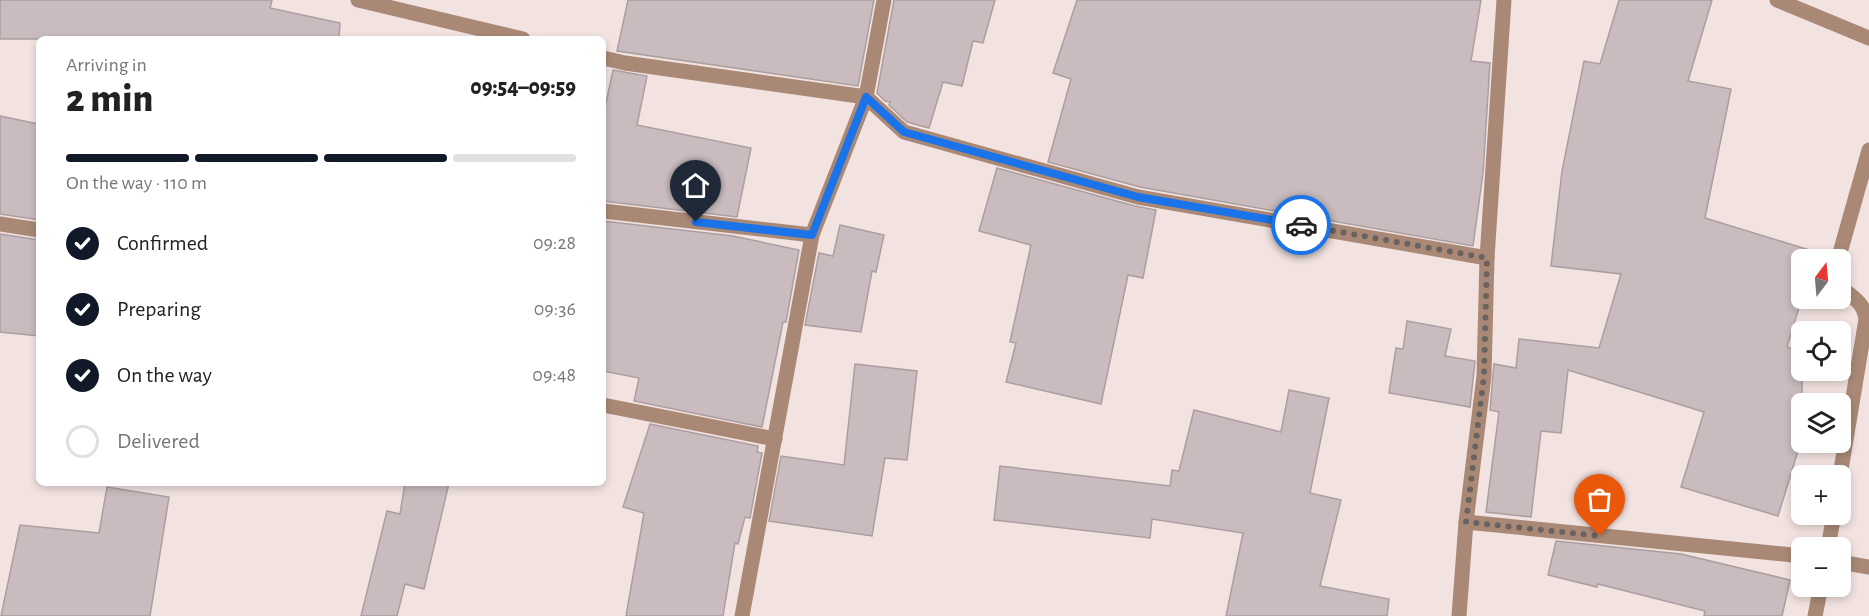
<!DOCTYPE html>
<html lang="en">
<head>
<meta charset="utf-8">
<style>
	body { margin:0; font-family:"Alegreya Sans",sans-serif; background:#f2f2f2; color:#222; height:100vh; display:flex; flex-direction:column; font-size:22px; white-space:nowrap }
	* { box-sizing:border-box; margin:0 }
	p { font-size:20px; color:#767676 }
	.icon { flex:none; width:33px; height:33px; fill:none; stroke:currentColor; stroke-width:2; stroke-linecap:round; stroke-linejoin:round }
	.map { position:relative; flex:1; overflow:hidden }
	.side { position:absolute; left:36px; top:36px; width:570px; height:450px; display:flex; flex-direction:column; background:#fff; border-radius:9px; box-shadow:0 3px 9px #0003 }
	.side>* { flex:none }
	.needle { width:39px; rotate:16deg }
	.buttons { position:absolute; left:1791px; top:249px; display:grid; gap:12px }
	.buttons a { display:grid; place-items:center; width:60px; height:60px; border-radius:9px; background:#fff; box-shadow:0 3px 9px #0003; font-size:30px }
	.pin { position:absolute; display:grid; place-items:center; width:51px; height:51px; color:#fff; margin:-62px -26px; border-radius:50% 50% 50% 0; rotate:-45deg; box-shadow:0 0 6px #0007 }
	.pin .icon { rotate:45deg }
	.courier { position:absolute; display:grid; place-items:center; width:60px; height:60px; margin:-30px; border:4px solid #1a73e8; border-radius:50%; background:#fff; color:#222; box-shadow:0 2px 8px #0007 }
	.head em { font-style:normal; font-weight:800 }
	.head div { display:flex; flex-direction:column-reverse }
	.head { display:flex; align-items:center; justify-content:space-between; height:102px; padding:0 30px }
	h1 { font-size:39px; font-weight:800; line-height:45px }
	.bar { display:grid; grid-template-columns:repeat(4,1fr); gap:9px 6px; align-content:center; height:72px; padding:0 30px }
	.bar i { height:8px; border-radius:4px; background:#e0e0e0 }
	.bar .on { background:#111827 }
	.bar p { grid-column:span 4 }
	ol { padding:0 30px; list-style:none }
	li { display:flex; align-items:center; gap:18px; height:66px }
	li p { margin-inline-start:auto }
	li .icon { padding:6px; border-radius:50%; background:#111827; color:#fff; stroke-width:4 }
	li:last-child { color:#767676 }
	li i { width:33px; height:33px; border:3px solid #e0e0e0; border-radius:50% }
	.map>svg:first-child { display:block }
	.building { fill:#c9bbbe; stroke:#ab9ea0; stroke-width:1.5 }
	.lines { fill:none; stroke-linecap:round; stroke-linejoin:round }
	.minor { stroke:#a98976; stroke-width:15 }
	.done { stroke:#6a6260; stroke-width:6; stroke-dasharray:0 10.8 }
	.route { stroke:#1a73e8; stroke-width:8 }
</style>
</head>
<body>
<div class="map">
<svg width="1869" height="616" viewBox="0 0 1869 616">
	<rect width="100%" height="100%" fill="#f2e3e1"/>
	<g class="building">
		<path d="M0,0h272l-2,8 70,15 -1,16h-339z"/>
		<path d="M628,0h246l-16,86 -241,-35z"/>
		<path d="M894,0h101l-12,43 -10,-2 -11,45 -19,-4 -14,46 -22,-6 -18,-17 1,-3 -5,-1 -8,-8z"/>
		<path d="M1077,0h404l-10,61 19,2 -7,110 -10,73 -333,-59 -92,-25 23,-83 -18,-6z"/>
		<path d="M1619,0h93l-24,81 43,8 -26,129 111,34 -2,8h-12v38l-15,49 15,5v86l-24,78 -97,-29 23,-75 -136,-42 -7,63 -20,-2 -10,86 -45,-5 13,-100 -9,-2 4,-46 22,4 3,-29 80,9 22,-74 -70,-8 11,-95 22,-110 16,3z"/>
		<path d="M613,70l34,6 -10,49 114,23 -14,69 -134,-16v-84z"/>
		<path d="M0,116l39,8v96l-39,-6z"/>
		<path d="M997,168l138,38 21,4 -13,68 -15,-3 -27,129 -95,-22 10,-39 -6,-1 21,-97 -52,-14z"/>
		<path d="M603,221l130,15 66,14 -13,72h-3l-21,105 -128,-26 5,-23 -36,-7z"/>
		<path d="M840,225l44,10 -8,37 -4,-1 -11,61 -56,-7 14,-72 14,3z"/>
		<path d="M0,234l39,6v96l-39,-4z"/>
		<path d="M1407,321l44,8 -6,27 30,5 -5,46 -81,-14 7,-45 7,1z"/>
		<path d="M855,364l62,7 -10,89 -22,-2 -13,78 -103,-15 12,-65 63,9z"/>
		<path d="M1289,390l40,8 -19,95 31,7 -21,86 69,13 -2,17h-161l17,-83 -91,-14 -2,19 -156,-18 6,-54 170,20 2,-16 7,1 15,-61 87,22z"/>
		<path d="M650,424l108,22 -1,6 5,1 -12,65 -5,-1 -7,27 -3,-1 -12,73h-97l18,-103 -21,-6z"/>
		<path d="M405,483h44l-25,106 -19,-5 -8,32h-36l26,-105 13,3z"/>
		<path d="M107,487l62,10 -19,119h-149l19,-91 79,8z"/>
		<path d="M1556,541l125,13 109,26 -8,36h-78l1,-5 -107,-27 -1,3 -49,-12z"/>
	</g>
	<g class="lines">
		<g class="minor">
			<path d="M358,0l165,39"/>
			<path d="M1777,0l92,38"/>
			<path d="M603,58l22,5 241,34 38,35 234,65 349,61"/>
			<path d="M603,211l209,24"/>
			<path d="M0,224l39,6"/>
			<path d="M1838,260l31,-110"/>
			<path d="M603,405l172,34"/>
			<path d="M1840,476l26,-157c-2,-16 -13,-22 -26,-32"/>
			<path d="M1466,522l336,34"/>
			<path d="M1828,548l6,-34"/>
			<path d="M1840,562l29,5"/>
			<path d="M742,616l70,-381 54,-138 18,-97"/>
			<path d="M1459,616l7,-94 18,-146 3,-118 17,-258"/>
			<path d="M1815,616l6,-30"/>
		</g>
	</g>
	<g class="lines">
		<path class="done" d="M1301,225l186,33 -3,118 -18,146 134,14"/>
		<path class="route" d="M696,222l116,13 54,-138 38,35 234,65 163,28"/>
	</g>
</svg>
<div class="buttons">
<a><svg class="needle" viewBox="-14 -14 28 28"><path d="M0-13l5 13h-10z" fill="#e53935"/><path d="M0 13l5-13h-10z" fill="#767676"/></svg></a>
<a><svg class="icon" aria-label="locate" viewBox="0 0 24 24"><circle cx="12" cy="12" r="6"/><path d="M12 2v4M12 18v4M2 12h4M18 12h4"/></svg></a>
<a><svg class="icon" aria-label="layers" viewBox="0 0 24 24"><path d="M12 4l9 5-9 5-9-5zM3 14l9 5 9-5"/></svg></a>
<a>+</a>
<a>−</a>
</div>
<div class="pin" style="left:1600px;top:536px;background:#ea580c"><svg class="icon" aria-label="bag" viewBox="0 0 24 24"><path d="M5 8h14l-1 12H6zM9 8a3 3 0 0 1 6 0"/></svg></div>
<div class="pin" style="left:696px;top:222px;background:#1f2937"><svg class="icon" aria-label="home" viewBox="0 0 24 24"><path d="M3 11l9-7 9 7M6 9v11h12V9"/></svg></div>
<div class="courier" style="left:1301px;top:225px"><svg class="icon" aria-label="car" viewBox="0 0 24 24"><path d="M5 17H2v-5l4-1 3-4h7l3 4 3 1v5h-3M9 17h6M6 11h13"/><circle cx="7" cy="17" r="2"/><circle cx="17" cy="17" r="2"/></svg></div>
<section class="side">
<div class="head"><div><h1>2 min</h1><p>Arriving in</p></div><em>09:54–09:59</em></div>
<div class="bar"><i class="on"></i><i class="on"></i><i class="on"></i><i></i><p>On the way · 110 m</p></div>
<ol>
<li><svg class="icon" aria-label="check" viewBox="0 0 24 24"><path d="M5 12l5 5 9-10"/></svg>Confirmed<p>09:28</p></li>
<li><svg class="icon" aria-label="check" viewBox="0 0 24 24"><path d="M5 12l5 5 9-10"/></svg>Preparing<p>09:36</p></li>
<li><svg class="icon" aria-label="check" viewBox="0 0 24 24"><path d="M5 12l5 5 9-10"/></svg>On the way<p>09:48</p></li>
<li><i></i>Delivered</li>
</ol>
</section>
</div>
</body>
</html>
